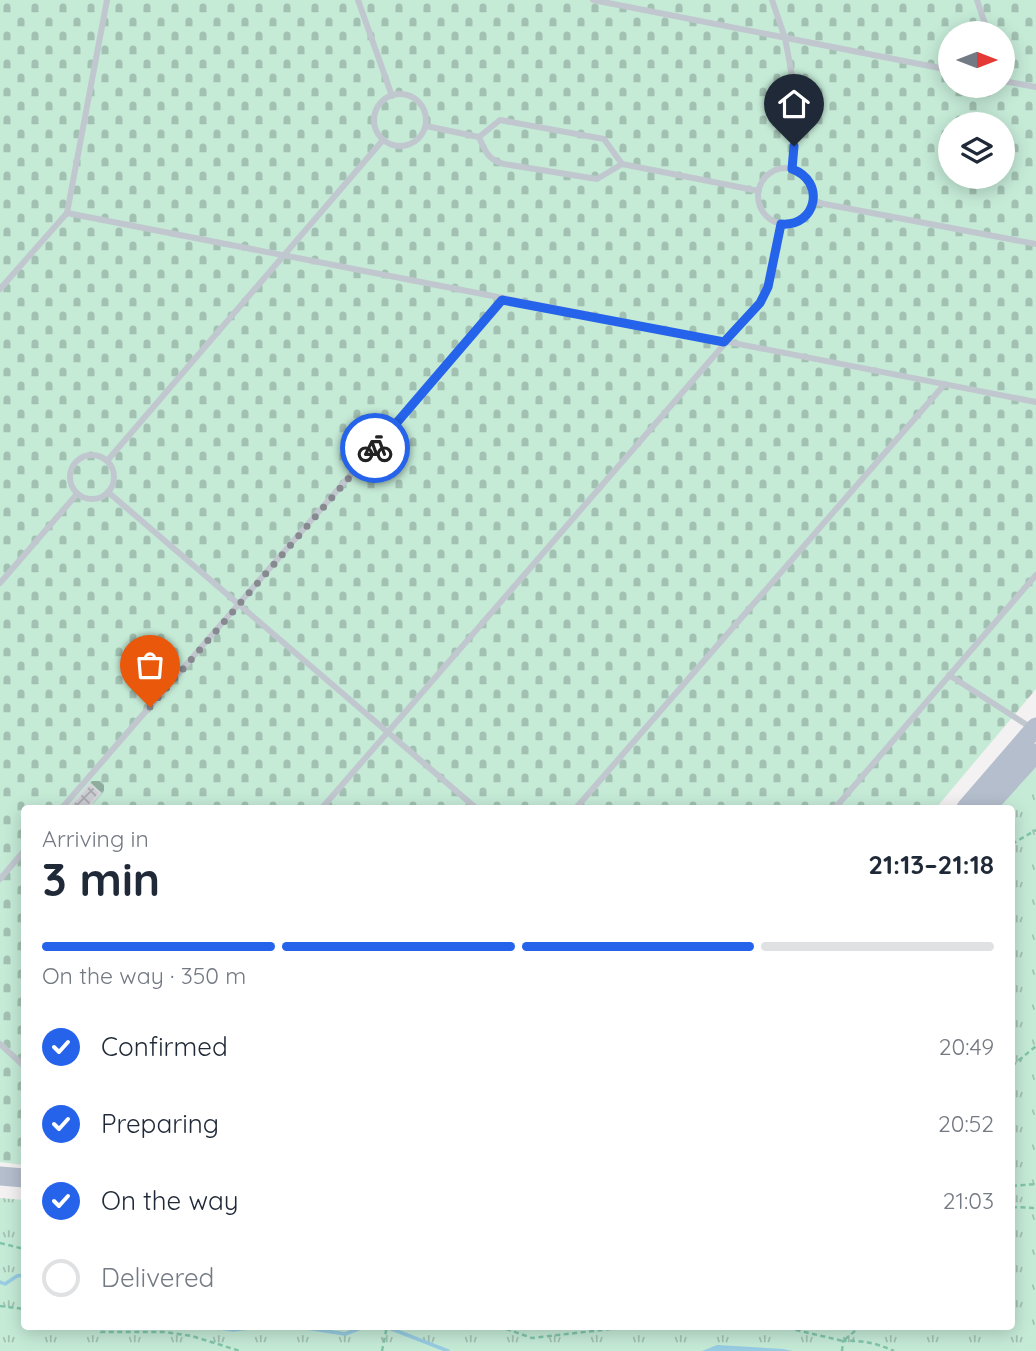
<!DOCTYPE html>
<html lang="en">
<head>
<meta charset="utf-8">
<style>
	body { margin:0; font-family:Quicksand,sans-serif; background:#f6f6f7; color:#1f2937; height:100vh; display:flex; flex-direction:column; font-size:26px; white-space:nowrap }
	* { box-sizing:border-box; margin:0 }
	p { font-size:23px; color:#747a83 }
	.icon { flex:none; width:38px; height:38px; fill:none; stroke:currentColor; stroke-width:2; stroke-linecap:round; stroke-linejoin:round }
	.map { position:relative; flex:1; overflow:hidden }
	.side { position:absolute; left:21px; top:805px; width:994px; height:525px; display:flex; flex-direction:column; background:#fff; border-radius:7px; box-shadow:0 4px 18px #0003 }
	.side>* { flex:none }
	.needle { width:46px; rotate:90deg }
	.buttons { position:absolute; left:938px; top:21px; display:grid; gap:14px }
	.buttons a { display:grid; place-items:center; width:77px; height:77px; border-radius:50%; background:#fff; box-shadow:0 4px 18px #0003; font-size:35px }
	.pin { position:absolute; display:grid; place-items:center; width:60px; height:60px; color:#fff; margin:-72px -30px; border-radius:50% 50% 50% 0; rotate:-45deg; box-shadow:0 0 7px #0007 }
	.pin .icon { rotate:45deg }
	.courier { position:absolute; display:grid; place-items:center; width:70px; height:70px; margin:-35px; border:5px solid #2563eb; border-radius:50%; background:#fff; color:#222; box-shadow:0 2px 9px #0007 }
	.head em { font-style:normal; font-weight:700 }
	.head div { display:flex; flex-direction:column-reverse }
	.head { display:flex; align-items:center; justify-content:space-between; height:119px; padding:0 21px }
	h1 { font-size:46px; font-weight:700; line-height:52px }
	.bar { display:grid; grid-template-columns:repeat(4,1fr); gap:10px 7px; align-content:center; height:84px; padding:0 21px }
	.bar i { height:9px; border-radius:5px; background:#e0e1e3 }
	.bar .active { background:#2563eb }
	.bar p { grid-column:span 4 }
	ol { padding:0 21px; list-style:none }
	li { display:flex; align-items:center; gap:21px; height:77px }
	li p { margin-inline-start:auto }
	li .icon { padding:7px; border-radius:50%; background:#2563eb; color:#fff; stroke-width:4 }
	li:last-child { color:#747a83 }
	li i { width:38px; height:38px; border:4px solid #e0e1e3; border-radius:50% }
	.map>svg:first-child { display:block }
	.grass { fill:url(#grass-tufts) }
	.cemetery { fill:url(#cemetery-stones); fill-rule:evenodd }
	.water { fill:url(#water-ripples) }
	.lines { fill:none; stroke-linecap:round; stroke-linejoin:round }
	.stream { stroke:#97cce3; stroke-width:3.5 }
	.building { fill:url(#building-cross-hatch); stroke:#d6d7db; stroke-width:2; filter:url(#shadow) }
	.path { stroke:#80c5aa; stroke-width:2.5; stroke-dasharray:5 3.5; stroke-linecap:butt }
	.lane { stroke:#c1c7ce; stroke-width:6 }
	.primary { stroke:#b4becc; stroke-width:19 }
	.done { stroke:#868a90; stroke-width:7; stroke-dasharray:0 12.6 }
	.route { stroke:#2563eb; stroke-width:9 }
</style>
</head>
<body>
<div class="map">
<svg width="1036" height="1351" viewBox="0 0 1036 1351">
	<defs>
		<pattern id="grass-tufts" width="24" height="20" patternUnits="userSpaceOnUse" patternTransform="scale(1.75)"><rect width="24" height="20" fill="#c5ebd7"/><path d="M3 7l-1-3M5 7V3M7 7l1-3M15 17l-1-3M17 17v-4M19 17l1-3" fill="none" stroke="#a2c1b2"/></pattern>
		<pattern id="cemetery-stones" width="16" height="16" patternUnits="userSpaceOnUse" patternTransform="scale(1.75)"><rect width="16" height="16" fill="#c5ebd7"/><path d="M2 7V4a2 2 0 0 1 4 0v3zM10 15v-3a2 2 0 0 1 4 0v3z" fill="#a2c1b2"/></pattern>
		<pattern id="water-ripples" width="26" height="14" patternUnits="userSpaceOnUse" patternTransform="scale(1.75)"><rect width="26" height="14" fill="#97cce3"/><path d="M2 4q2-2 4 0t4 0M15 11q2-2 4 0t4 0" fill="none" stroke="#7da8bb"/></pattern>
		<pattern id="building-cross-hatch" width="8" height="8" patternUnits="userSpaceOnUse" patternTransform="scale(1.75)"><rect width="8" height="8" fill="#cbcdd3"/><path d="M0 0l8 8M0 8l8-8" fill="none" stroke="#a7a9ae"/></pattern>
		<filter id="shadow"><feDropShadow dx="5.5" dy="-5.5" stdDeviation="0" flood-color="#0004"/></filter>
	</defs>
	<rect width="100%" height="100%" fill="#f3f1f1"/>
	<path class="grass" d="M1036,753v598h-1036v-153l24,2v126h988v-518h-19z"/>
	<path class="cemetery" d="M0,0h1036v689l-100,119h-912v357l-24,-3zM950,33h53v53h-53zM950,124h53v53h-53z"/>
	<path class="water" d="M717,1345l66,4 10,2h-91z"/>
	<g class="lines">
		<g class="stream">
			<path d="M0,1282l5,2 12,-8 7,-1"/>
			<path d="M209,1326l24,4 34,-4"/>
			<path d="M294,1326l51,8 21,-8"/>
			<path d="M384,1326l64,25"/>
		</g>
	</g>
	<path class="building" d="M90,784l10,9 -13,15h-18z"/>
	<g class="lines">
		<g class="path">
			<path d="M1012,844l24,-14"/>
			<path d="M1012,1066l24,-20"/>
			<path d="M1012,1186l24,-2"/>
			<path d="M1012,1207l24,1"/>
			<path d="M0,1243l24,6"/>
			<path d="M0,1306l24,3"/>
			<path d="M94,1326l7,6h64l27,4 48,15"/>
			<path d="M498,1326l34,12 105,-12"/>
			<path d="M779,1326l64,15 18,-15"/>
			<path d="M382,1351l5,-25"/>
			<path d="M842,1351l1,-10c20,-1 33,2 51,10"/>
		</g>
		<g class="lane">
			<path d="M358,0l34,96"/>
			<path d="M593,0l357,70"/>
			<path d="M772,0l13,38 12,64 -5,67"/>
			<path d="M977,0l11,33"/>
			<path d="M1003,81l33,6"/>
			<circle cx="400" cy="120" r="26"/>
			<path d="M426,126l53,11"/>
			<path d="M479,137l21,-17 104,19 18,25 137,27"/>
			<path d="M479,137c6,14 9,23 25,27l93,15 25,-15"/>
			<circle cx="786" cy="196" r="28"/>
			<path d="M814,202l222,42"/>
			<path d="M67,213l969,189"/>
			<path d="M0,289l67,-76 40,-213"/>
			<circle cx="92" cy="477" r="22"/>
			<path d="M107,461l276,-321"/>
			<path d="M108,492l368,316"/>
			<path d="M0,583l77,-89"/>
			<path d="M949,675l81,52"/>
			<path d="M62,808l440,-508"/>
			<path d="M322,808l438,-505 8,-16 13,-63"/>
			<path d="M576,808l368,-423"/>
			<path d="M835,808l201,-233"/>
			<path d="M0,879l24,-28"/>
			<path d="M0,1044l24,22"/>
		</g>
		<g class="primary">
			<path d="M966,808l70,-81"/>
			<path d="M986,808l50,-55"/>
			<path d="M0,1176l24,2"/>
		</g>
	</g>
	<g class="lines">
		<path class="done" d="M150,707l225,-259"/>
		<path class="route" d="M375,448l127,-148 222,42 36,-39 8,-16 13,-63c36,3 45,-43 11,-55l2,-23"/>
	</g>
</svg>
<div class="buttons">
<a><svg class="needle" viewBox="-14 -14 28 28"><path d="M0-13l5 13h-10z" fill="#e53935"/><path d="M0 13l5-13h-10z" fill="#747a83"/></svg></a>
<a><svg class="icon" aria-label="layers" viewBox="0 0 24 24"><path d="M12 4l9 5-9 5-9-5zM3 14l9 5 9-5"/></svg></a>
</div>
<div class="pin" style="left:150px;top:707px;background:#ea580c"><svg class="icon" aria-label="bag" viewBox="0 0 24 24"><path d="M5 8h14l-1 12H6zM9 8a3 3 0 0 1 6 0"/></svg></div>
<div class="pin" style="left:794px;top:146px;background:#1f2937"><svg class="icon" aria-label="home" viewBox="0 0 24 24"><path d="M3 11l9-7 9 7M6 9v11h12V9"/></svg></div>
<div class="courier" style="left:375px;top:448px"><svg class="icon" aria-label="bike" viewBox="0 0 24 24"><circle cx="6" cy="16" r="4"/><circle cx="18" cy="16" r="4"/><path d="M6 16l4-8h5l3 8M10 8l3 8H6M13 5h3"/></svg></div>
<section class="side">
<div class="head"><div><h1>3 min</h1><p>Arriving in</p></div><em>21:13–21:18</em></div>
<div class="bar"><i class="active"></i><i class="active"></i><i class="active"></i><i></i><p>On the way · 350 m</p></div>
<ol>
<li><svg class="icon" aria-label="check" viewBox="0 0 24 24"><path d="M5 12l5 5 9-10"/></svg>Confirmed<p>20:49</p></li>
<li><svg class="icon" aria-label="check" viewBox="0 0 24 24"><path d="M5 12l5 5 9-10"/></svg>Preparing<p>20:52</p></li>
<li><svg class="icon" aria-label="check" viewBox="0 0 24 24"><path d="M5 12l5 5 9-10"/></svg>On the way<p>21:03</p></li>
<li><i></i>Delivered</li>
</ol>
</section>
</div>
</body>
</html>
